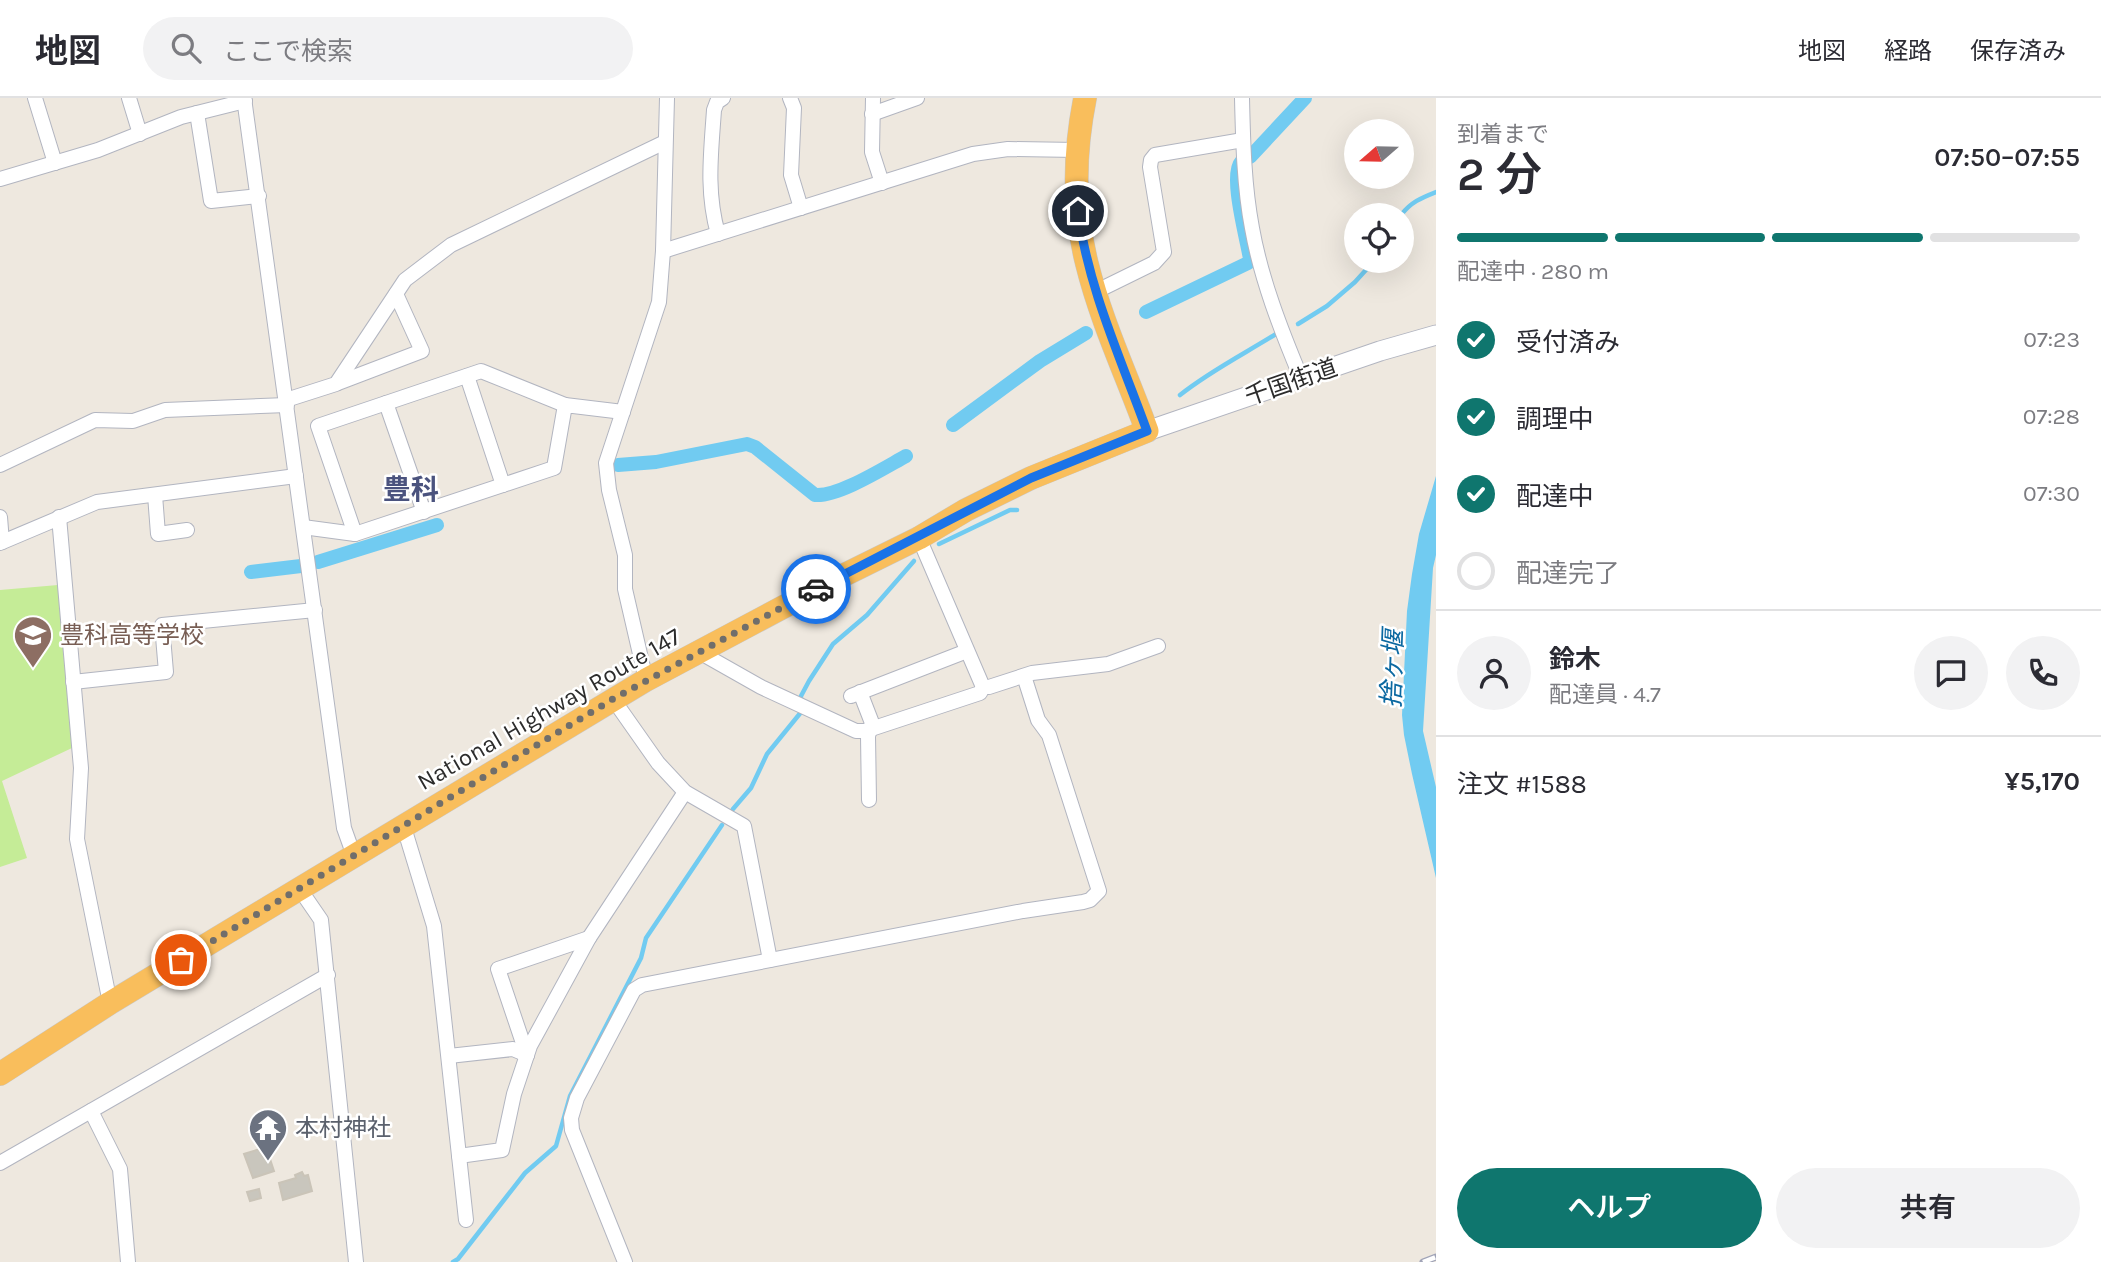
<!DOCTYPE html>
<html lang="ja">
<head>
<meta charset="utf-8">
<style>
	body { margin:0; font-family:Karla,"Noto Sans JP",sans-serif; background:#f2f2f3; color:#2b2b33; height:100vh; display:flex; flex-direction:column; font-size:26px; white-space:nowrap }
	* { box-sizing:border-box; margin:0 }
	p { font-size:23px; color:#7c7c81 }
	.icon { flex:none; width:38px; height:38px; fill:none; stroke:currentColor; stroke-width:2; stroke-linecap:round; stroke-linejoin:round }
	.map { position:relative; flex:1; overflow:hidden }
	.side { display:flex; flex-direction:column; background:#fff; width:665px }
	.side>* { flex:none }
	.needle { width:46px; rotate:250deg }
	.buttons { position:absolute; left:1344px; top:21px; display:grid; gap:14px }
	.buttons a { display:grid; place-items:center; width:70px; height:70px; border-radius:50%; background:#fff; box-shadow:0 7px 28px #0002; font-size:35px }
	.pin { position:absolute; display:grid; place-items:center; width:60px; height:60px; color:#fff; margin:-30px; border:4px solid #fff; border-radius:50%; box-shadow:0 2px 7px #0007 }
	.courier { position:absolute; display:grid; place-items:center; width:70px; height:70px; margin:-35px; border:5px solid #1a73e8; border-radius:50%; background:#fff; color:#222; box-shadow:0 2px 9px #0007 }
	.headline em { font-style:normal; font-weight:600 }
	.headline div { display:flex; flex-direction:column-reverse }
	.headline { display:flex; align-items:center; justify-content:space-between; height:119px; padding:0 21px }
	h1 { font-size:46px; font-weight:600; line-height:52px }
	.bar { display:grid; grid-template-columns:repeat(4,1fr); gap:10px 7px; align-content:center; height:84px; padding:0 21px }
	.bar i { height:9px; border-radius:5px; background:#e1e1e2 }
	.bar .active { background:#0f766e }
	.bar p { grid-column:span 4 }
	.line { display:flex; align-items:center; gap:18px; padding:0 21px; border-top:2px solid #e1e1e2 }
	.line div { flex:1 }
	.round { display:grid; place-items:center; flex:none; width:74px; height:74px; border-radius:37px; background:#f2f2f3 }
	ol { padding:0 21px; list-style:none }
	li { display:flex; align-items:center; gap:21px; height:77px }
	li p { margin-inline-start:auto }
	li .icon { padding:7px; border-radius:50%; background:#0f766e; color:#fff; stroke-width:4 }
	li:last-child { color:#7c7c81 }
	li i { width:38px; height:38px; border:4px solid #e1e1e2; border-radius:50% }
	.cta { display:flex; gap:14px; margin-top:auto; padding:14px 21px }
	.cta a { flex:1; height:80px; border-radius:42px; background:#0f766e; color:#fff; font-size:28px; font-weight:600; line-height:80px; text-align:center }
	.cta a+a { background:#f2f2f3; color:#2b2b33 }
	header { display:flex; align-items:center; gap:42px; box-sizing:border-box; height:98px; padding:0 35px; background:#fff; border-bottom:2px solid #e1e1e2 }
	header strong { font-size:33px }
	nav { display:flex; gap:38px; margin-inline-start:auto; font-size:24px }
	.search { width:490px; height:63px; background:#f2f2f3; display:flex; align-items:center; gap:18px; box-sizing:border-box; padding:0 24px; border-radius:38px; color:#7c7c81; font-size:26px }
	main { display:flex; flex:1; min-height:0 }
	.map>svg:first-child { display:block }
	.pitch { fill:#c5ec97 }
	.water { fill:#71cbf1 }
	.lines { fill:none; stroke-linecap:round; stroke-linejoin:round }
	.stream { stroke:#71cbf1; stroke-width:4.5 }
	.canal { stroke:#71cbf1; stroke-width:14 }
	.building { fill:#c9c6bd; stroke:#cac4b8; stroke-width:2 }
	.minor-casing { stroke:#b2b5c0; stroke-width:16 }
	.secondary-casing { stroke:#b2b5c0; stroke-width:21 }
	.trunk-casing { stroke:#c8c8c8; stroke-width:24 }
	.minor { stroke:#fff; stroke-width:14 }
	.secondary { stroke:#fff; stroke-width:19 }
	.trunk { stroke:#f9be5c; stroke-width:23 }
	.rail-casing { stroke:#a1a4b7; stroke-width:7 }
	.rail { stroke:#fff; stroke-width:4.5; stroke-dasharray:13; stroke-linecap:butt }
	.done { stroke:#706e6b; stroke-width:7; stroke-dasharray:0 12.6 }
	.route { stroke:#1a73e8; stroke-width:9 }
	.labels { text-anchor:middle; stroke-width:5; stroke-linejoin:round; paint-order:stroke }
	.street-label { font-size:24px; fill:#2c2c2c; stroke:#fff }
	.education-label { font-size:24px; fill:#785e54; stroke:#fff; text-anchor:start }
	.worship-label { font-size:24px; fill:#5b616d; stroke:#fff; text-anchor:start }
	.water-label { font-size:26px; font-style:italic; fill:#0c69a1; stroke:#fff }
	.quarter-label { font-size:28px; font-weight:bold; fill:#4b537e; stroke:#fff }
</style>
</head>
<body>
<header>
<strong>地図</strong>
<div class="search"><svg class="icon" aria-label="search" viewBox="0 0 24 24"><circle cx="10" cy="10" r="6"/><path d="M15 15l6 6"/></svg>ここで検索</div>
<nav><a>地図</a><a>経路</a><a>保存済み</a></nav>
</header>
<main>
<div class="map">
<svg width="1436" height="1164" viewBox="0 0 1436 1164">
	<rect width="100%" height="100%" fill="#eee8df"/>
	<path class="pitch" d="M58,487l14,163 -70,33 25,77 -27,9v-277z"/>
	<path class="water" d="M1436,378v79l-3,13 -10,163 13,56v91l-24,-104 -8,-39 -2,-20 5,-104 5,-37 7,-40z"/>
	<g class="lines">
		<g class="stream">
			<path d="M1401,117c10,-13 20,-17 35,-23"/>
			<path d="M1298,226l29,-18 28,-24 19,-21"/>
			<path d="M1180,297c30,-24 64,-41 96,-61"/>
			<path d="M939,446l71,-34h7"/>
			<path d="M801,605v-7l8,-15 24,-37 34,-29 47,-54"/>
			<path d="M733,711l18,-21 16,-34 35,-43"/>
			<path d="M453,1164l5,-3 67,-86 31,-27 14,-50 71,-138 5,-20 76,-113"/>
		</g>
		<g class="canal">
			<path d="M1250,59l55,-59"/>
			<path d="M1146,214l102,-49 2,-4c-3,-19 -21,-84 -9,-97"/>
			<path d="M953,327l87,-64 46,-28"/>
			<path d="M618,367l38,-3 91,-18 8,3 60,48c23,2 69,-27 91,-39"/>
			<path d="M318,464l119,-37"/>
			<path d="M251,474l50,-6"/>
		</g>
	</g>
	<g class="building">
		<path d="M266,1049l8,24 -21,7 -9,-24z"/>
		<path d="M302,1074l2,4 4,-1 4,16 -29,9 -4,-17 17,-5 -1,-3z"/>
		<path d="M259,1091l2,9 -11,3 -3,-9z"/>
	</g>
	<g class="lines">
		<g class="minor-casing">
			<g id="minor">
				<path d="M35,0l20,65"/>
				<path d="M129,0l11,36"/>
				<path d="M244,0l100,730 10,28"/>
				<path d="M790,0l4,10 -3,67 10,33"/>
				<path d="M873,0l-1,54 10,31"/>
				<path d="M1242,0c1,43 2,88 10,130 9,51 29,102 49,150"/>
				<path d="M197,15l14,88 48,-5"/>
				<path d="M872,16l45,-16"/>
				<path d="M0,81l98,-29 83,-33 64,-16"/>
				<path d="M718,136c-12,-43 -7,-80 -4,-124l3,-8 6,-4"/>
				<path d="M663,153l310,-97 35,-5 69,1"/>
				<path d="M1095,194l59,-29 10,-11 -14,-85 1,-7 4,-5 88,-15"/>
				<path d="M467,278l36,109"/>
				<path d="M338,285l84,-32 -26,-57"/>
				<path d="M286,302l50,-16 69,-104 46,-35 214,-103"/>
				<path d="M386,305l38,109"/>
				<path d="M0,367l95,-45 38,1 32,-11 122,-5"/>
				<path d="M155,397l3,39 29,-4"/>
				<path d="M0,419l2,25"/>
				<path d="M59,419l22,251 -4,71 33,164"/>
				<path d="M303,429l52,7 199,-66 11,-63 58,7"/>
				<path d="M355,436l-37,-108 163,-55 84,34"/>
				<path d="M919,440l64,149h6l43,-14 76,-9 50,-18"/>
				<path d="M0,445l97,-41 199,-26"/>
				<path d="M703,552l5,7 53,30 95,44h9l115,-38 3,-6"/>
				<path d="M646,582l-21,-91v-34l-16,-65 -3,-27 53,-161 4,-51 4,-153"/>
				<path d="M73,584l93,-10 -4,-47 153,-15"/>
				<path d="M860,594l12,31 -4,13 1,64"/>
				<path d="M851,598l116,-45"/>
				<path d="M613,601l45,64 27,29 59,34 26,134"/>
				<path d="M400,729l6,7 28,92 32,294"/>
				<path d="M299,790l22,32 35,342"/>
				<path d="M527,957l-29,-86 91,-31"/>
				<path d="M449,958l64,-7 14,6"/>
				<path d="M91,1013l29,58 8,93"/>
				<path d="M459,1058l43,-6 12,-56 16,-48 59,-108 96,-146"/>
				<path d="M0,1065l328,-188"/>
				<path d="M625,1164l-53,-132 -1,-12 6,-20 57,-108 8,-5 381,-74 60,-9 7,-2 9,-9 -50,-156 -11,-15 -14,-44"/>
			</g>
		</g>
		<g class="secondary-casing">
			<path id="secondary" d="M1147,333l233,-80 56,-16"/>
		</g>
		<g class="trunk-casing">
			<path id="trunk" d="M0,976l110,-71 536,-323 188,-100 85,-42 47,-28 65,-32 116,-47c-20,-55 -46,-110 -60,-167 -14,-55 -13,-111 -2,-166"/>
		</g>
		<use href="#minor" class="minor"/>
		<use href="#secondary" class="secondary"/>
		<use href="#trunk" class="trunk"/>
		<g class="rail-casing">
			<path id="rail" d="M1423,1164l13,-5"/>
		</g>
		<use href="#rail" class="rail"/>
	</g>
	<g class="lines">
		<path class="done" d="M181,862l432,-261 203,-110"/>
		<path class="route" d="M816,491l215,-111 116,-47c-26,-72 -59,-143 -69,-220"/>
	</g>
	<defs>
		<g id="school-pin" transform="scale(2.0125)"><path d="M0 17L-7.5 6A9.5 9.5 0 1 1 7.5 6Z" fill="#8d6e63" stroke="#fff"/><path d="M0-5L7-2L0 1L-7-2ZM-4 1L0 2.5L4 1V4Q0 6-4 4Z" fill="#fff"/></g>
		<g id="temple-pin" transform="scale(2.0125)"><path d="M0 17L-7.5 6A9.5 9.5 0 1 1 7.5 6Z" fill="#6b7280" stroke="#fff"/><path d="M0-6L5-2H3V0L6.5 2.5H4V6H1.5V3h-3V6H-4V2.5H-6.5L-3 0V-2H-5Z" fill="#fff"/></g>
	</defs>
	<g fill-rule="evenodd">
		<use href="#school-pin" x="33" y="537"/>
		<use href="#temple-pin" x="268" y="1030"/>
	</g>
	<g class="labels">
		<g class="street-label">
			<text transform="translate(1291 284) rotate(-19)" y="8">千国街道</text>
			<text transform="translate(549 611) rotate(-30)" y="8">National Highway Route 147</text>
		</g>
		<g class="education-label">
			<text x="60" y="545">豊科高等学校</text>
		</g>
		<g class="worship-label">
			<text x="295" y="1038">本村神社</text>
		</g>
		<g class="water-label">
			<text transform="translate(1392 571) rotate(-88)" y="9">捨ヶ堰</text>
		</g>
		<g class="quarter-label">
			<text x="411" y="401">豊科</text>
		</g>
	</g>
</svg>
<div class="buttons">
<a><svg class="needle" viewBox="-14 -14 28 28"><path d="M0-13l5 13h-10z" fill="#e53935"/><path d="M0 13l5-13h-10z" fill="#7c7c81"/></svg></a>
<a><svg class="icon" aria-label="locate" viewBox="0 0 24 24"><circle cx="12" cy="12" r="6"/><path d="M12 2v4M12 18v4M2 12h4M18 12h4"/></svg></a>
</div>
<div class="pin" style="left:181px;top:862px;background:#ea580c"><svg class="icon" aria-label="bag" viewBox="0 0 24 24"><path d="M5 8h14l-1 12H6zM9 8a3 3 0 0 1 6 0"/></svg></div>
<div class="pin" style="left:1078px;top:113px;background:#1f2937"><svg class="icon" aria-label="home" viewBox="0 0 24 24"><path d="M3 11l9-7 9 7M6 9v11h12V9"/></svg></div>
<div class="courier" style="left:816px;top:491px"><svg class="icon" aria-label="car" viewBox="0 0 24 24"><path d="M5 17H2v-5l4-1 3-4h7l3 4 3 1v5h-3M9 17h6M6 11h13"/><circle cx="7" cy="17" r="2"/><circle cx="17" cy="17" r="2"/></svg></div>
</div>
<section class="side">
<div class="headline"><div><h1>2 分</h1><p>到着まで</p></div><em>07:50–07:55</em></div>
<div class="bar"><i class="active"></i><i class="active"></i><i class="active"></i><i></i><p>配達中 · 280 m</p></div>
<ol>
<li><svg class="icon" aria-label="check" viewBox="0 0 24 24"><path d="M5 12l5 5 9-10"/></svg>受付済み<p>07:23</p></li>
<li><svg class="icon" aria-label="check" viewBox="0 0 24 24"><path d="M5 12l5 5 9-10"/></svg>調理中<p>07:28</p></li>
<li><svg class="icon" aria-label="check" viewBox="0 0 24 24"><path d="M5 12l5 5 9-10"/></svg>配達中<p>07:30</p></li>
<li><i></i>配達完了</li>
</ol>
<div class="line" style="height:126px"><a class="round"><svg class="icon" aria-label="person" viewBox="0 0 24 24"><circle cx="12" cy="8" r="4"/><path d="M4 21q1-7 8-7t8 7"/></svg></a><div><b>鈴木</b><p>配達員 · 4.7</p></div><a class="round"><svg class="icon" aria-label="chat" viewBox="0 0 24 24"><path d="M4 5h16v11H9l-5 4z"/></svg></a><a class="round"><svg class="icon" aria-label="phone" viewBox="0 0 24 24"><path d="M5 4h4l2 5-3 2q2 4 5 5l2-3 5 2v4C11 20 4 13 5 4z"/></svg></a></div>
<div class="line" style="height:91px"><div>注文 #1588</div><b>¥5,170</b></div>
<div class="cta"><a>ヘルプ</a><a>共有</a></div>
</section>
</main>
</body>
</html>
